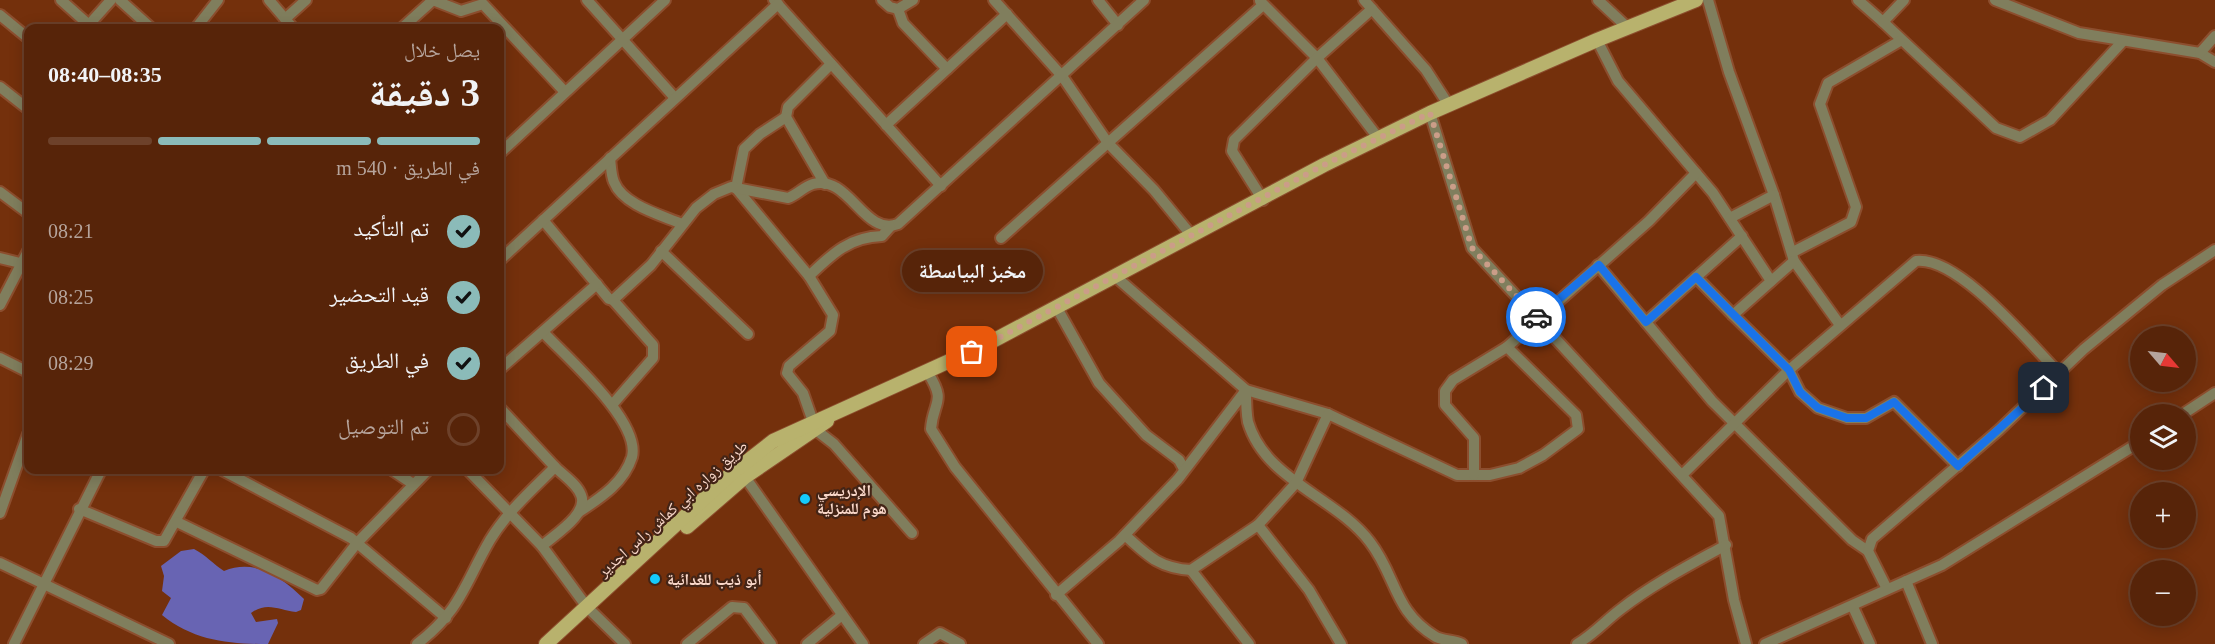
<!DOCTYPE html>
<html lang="ar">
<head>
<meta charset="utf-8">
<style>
	body { margin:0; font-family:"Times New Roman","Noto Naskh Arabic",serif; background:#5d2c12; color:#f1f3f6; direction:rtl; height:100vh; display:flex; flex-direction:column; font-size:22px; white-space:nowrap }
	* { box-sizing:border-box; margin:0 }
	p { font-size:20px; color:#b6a49c }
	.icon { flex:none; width:33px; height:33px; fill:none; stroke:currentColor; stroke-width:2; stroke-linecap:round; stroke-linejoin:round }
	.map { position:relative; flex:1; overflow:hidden; direction:ltr }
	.drawer { position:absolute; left:24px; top:24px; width:480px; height:450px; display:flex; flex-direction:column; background:#572409; border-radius:12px; box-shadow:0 3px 15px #0003,0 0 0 2px #6d412a; direction:rtl }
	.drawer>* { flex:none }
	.needle { width:39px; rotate:118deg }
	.fabs { position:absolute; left:2130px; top:326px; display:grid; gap:12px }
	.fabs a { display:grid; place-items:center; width:66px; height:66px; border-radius:50%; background:#572409; box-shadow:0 3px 15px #0003,0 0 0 2px #6d412a; font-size:30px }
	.pin { position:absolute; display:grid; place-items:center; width:51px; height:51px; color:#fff; margin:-26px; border-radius:12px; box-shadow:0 3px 9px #0006 }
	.courier { position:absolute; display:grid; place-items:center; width:60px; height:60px; margin:-30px; border:4px solid #1a73e8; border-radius:50%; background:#fff; color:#222; box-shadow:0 2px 8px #0007 }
	.bubble { position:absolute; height:42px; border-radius:21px; background:#572409; box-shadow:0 3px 15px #0003,0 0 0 2px #6d412a; font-size:20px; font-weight:800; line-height:42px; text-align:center; direction:rtl }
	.overview em { font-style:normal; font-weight:800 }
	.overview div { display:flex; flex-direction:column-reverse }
	.overview { display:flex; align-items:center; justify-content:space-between; height:102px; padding:0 24px }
	h1 { font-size:39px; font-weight:800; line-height:45px }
	.bar { display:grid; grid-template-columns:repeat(4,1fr); gap:9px 6px; align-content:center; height:72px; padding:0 24px }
	.bar i { height:8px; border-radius:4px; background:#6d412a }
	.bar .selected { background:#8bbbb9 }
	.bar p { grid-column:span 4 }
	ol { padding:0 24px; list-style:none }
	li { display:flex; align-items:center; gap:18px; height:66px }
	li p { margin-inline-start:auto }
	li .icon { padding:6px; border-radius:50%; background:#8bbbb9; color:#111; stroke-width:4 }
	li:last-child { color:#b6a49c }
	li i { width:33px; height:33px; border:3px solid #6d412a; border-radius:50% }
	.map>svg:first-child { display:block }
	.forest { fill:#6864b3 }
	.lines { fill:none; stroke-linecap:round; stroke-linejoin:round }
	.minor-casing { stroke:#8c4e2e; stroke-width:14 }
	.major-casing { stroke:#8c4e2e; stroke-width:16 }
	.minor { stroke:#807e5d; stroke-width:10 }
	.major { stroke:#b8b26d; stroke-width:14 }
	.done { stroke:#cb9d88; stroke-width:6; stroke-dasharray:0 10.8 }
	.route { stroke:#1a73e8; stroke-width:8 }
	.poi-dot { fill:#14cafb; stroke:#432416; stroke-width:2 }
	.labels { text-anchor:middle; stroke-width:4.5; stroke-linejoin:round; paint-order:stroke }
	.poi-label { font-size:16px; font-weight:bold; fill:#fad8ca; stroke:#432416; text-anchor:start }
	.street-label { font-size:16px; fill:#fad8ca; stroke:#432416 }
</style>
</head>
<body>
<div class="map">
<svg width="2215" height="644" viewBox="0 0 2215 644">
	<rect width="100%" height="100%" fill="#74300c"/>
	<path class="forest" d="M194,549c12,6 19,15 30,22 31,-13 58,6 80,28l-3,11 -5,2c-17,-2 -29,-11 -45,1l5,9 21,-3 1,4 -10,21c-39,0 -74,-3 -106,-29l9,-17 -9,-7 2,-15 -3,-10 20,-15z"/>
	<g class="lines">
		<g class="minor-casing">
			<g id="minor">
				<path d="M61,0l28,25"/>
				<path d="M120,0l31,28"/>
				<path d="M269,0l24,28"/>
				<path d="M433,0l28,11 22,-7 82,88"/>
				<path d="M587,0l88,98"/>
				<path d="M774,0l167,186"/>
				<path d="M882,0l8,7 8,2 15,-9"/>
				<path d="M994,0l68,76 46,67 46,47 38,46"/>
				<path d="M1098,0l20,25"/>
				<path d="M1364,0l62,70 22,34"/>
				<path d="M1598,0l30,28"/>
				<path d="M1708,0l21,72 45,123 20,66 46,64"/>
				<path d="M1858,0l25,22 21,-22"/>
				<path d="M1995,0l84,33 121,20 15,9"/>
				<path d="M1260,1l57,57 62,81"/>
				<path d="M898,9l5,14 44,46"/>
				<path d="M0,15l28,23"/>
				<path d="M285,19l21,-19"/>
				<path d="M1883,22l113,106 24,9 30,-17 73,-79"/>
				<path d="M86,28l25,-28"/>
				<path d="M196,28l22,-28"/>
				<path d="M402,28l31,-28"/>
				<path d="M1597,40l21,41 95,112 58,88"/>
				<path d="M2200,53l15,-17"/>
				<path d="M0,87l28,22"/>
				<path d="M1430,113l42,135 247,268 15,84 12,44"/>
				<path d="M886,125l121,-111"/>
				<path d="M500,153l165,-153"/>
				<path d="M610,158c1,8 1,17 4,24 9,23 47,33 68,42"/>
				<path d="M825,184l-39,-67 2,-10 43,-43"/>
				<path d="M736,188l73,88 24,39 -3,16 -41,35 -2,7 16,20 13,37 18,14 78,89"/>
				<path d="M736,188l8,-39 16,-15 26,-17"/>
				<path d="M0,192l28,21"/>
				<path d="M1263,200l-31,-49 2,-11 83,-82 55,-49"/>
				<path d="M1730,218l44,-23"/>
				<path d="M543,220l66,79 4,1 38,-35 45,-57 18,-14 17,-7 57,11c9,-3 15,-11 25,-14 36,-10 51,53 85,40l246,-224"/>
				<path d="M1001,238l262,-233"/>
				<path d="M661,251l87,83"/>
				<path d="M1793,252l58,-30 5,-15 -36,-103 8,-21 72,-42"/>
				<path d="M0,258l20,5"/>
				<path d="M500,260l278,-256"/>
				<path d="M1794,261l-61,54 56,55 11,22 18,16 29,10h19l28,-16 64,64"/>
				<path d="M1598,265l114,136 140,139 16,11"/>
				<path d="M809,276c23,-22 40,-39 73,-40l8,-9"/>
				<path d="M1116,277l130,113 82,24 129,61h33l29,-7 24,-13 35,-26 -2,-14 -69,-68"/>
				<path d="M1696,277l37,38"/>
				<path d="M0,305l28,-54"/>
				<path d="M1057,308l42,75 47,52 33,25 5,9"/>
				<path d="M1646,322l96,-86"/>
				<path d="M543,332c23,25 98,89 89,125 -8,26 -32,41 -53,55"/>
				<path d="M0,358l28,14"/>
				<path d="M500,369l97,-85"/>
				<path d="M928,373c19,30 5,28 3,56l24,38 143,177"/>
				<path d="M612,405l41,-47v-13l-40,-45"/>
				<path d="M2183,414l32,-21"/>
				<path d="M222,470l129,68 95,80"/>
				<path d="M392,470l21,14"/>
				<path d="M468,470l74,76 45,61 38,37"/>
				<path d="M1474,475v-37l-29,-33v-14l8,-11 54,-33 142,-126 47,-48"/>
				<path d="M1682,475l107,-105 127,-109c43,-5 113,82 143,112"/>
				<path d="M745,477l118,167"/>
				<path d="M79,509l77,32h8l40,-71"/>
				<path d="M0,513l28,-79"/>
				<path d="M177,522l140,68 4,-1 36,-46 71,-73"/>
				<path d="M1258,525l51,65 32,54"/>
				<path d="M1125,535c23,21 34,33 66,35"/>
				<path d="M542,546c12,-11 47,-32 39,-51 -4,-11 -18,-20 -26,-28"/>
				<path d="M0,563l169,81"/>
				<path d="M1906,581l26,63"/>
				<path d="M1887,589l-19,-38 4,-12 127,-109 85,-81 78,-64 53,-35"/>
				<path d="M1056,595l63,-54 59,-62 68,-89c0,10 0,22 2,32 17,58 88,75 122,120 27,35 23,69 66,95 8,4 18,3 26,7"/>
				<path d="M1853,607l17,37"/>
				<path d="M14,644l87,-174"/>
				<path d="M417,644c44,-34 47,-59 73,-104 17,-28 42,-50 65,-73l-55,-59"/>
				<path d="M687,644l45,-37 12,1 27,36"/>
				<path d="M807,644l35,-29"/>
				<path d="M924,644l16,-11 20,11"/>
				<path d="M1249,644l-58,-74 67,-45 38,-42 32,-69"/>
				<path d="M1577,644c17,-10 28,-23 44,-35 32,-25 69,-44 105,-64"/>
				<path d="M1765,644l177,-79 198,-123"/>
			</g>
		</g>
		<g class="major-casing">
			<g id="major">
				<path d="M687,527l58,-50 82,-56"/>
				<path d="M546,644l186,-171 41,-32 214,-97 337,-179 106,-52 167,-73 99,-40"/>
			</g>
		</g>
		<use href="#minor" class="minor"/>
		<use href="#major" class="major"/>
	</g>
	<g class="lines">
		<path class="done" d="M972,352l352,-187 106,-52 42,135 64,69"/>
		<path class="route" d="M1536,317l1,1 62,-53 47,57 50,-45 93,93 11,22 18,16 29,10h19l28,-16 64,64 86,-78"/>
	</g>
	<g class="poi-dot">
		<circle cx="805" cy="499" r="6"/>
		<circle cx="655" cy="579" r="6"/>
	</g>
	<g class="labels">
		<g class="poi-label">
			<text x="817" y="496">الإدريسي<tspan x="817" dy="18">هوم للمنزلية</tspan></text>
			<text x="667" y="585">أبو ذيب للغدائية</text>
		</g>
		<g class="street-label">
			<text transform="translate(672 508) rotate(-42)" y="6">طريق زواره ابي كماش راس اجدير</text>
		</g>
	</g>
</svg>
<div class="fabs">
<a><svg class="needle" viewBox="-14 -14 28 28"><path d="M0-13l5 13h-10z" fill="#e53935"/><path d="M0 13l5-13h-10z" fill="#b6a49c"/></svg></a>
<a><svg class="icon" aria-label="layers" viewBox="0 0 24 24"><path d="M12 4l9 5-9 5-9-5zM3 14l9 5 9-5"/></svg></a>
<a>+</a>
<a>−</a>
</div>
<div class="pin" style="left:972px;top:352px;background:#ea580c"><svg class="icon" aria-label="bag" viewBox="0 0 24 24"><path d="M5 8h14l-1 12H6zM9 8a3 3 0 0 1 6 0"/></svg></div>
<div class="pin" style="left:2044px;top:388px;background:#1f2937"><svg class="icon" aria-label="home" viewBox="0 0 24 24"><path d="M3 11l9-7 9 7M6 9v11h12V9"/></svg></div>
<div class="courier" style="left:1536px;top:317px"><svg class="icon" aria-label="car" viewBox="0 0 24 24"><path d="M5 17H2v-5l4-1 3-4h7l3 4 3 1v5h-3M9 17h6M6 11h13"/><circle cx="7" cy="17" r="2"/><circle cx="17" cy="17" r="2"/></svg></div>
<div class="bubble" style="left:902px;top:250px;width:141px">مخبز البياسطة</div>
<section class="drawer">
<div class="overview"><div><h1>3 دقيقة</h1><p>يصل خلال</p></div><em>08:35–08:40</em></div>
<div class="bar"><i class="selected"></i><i class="selected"></i><i class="selected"></i><i></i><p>في الطريق · 540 m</p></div>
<ol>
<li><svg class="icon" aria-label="check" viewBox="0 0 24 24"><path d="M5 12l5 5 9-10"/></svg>تم التأكيد<p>08:21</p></li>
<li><svg class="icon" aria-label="check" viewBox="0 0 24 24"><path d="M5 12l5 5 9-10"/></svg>قيد التحضير<p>08:25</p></li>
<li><svg class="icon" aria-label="check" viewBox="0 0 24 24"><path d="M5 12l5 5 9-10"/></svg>في الطريق<p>08:29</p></li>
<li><i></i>تم التوصيل</li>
</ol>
</section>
</div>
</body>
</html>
